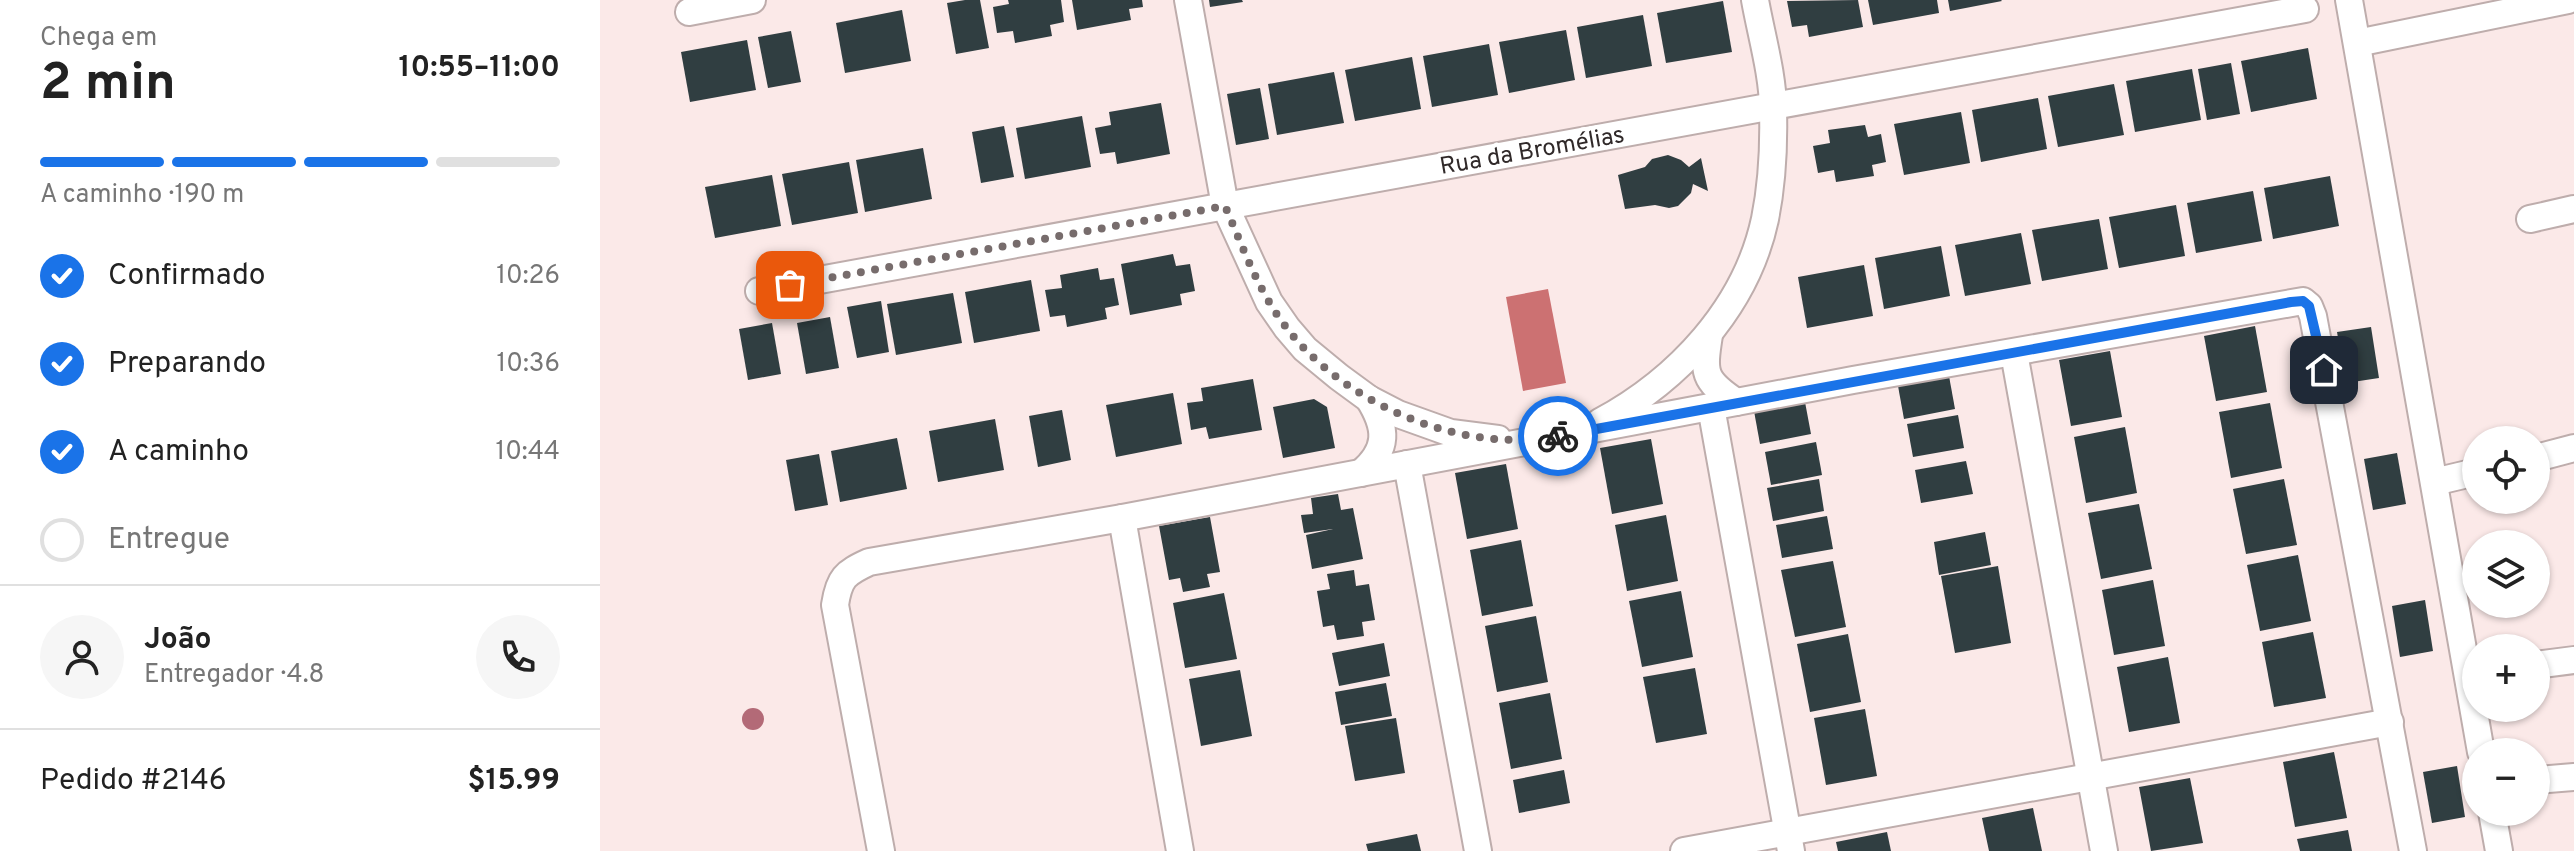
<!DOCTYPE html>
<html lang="pt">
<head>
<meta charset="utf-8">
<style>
	body { margin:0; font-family:Overpass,sans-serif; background:#f6f6f6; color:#222; height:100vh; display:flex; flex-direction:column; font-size:30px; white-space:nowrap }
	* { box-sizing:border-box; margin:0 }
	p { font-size:26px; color:#767676 }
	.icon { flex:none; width:44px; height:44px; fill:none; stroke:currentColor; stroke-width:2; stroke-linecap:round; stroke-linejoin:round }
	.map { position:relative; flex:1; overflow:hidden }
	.sheet { display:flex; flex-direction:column; background:#fff; width:600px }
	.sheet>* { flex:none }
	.buttons { position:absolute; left:1862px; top:426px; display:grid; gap:16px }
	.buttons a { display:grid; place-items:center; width:88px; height:88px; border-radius:50%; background:#fff; box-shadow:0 2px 6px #0004; font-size:40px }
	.pin { position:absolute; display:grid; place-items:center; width:68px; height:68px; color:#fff; margin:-34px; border-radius:16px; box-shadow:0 4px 12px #0006 }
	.courier { position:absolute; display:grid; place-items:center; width:80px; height:80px; margin:-40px; border:6px solid #1a73e8; border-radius:50%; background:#fff; color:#222; box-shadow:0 2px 10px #0007 }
	.overview em { font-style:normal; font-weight:700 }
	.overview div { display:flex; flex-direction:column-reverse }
	.overview { display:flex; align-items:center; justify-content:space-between; height:136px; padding:0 40px }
	h1 { font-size:52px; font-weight:700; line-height:60px }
	.bar { display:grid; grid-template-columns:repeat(4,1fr); gap:12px 8px; align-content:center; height:96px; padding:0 40px }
	.bar i { height:10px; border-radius:6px; background:#e0e0e0 }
	.bar .selected { background:#1a73e8 }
	.bar p { grid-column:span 4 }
	.line { display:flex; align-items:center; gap:20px; padding:0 40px; border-top:2px solid #e0e0e0 }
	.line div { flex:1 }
	.round { display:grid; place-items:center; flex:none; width:84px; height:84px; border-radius:42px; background:#f6f6f6 }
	ol { padding:0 40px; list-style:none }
	li { display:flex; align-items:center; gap:24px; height:88px }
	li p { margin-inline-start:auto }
	li .icon { padding:8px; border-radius:50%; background:#1a73e8; color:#fff; stroke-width:4 }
	li:last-child { color:#767676 }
	li i { width:44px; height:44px; border:4px solid #e0e0e0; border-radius:50% }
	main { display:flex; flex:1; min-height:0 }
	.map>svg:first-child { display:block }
	.water { fill:#cc7172 }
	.building { fill:#303e41 }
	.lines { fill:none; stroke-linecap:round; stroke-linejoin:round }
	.street-casing { stroke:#beadac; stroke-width:30 }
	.street { stroke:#fff; stroke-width:26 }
	.tree { fill:#b36a77 }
	.done { stroke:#776c6c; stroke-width:8; stroke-dasharray:0 14.4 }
	.route { stroke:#1a73e8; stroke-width:10 }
	.labels { text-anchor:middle; stroke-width:8; stroke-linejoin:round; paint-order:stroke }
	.street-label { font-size:24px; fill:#302929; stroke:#fff }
</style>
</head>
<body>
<main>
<section class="sheet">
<div class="overview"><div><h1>2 min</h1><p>Chega em</p></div><em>10:55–11:00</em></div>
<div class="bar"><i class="selected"></i><i class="selected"></i><i class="selected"></i><i></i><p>A caminho · 190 m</p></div>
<ol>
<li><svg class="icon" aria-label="check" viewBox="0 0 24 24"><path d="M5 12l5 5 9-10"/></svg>Confirmado<p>10:26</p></li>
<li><svg class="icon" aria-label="check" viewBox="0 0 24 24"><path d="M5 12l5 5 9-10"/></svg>Preparando<p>10:36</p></li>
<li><svg class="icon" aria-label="check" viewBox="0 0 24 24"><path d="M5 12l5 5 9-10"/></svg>A caminho<p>10:44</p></li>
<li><i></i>Entregue</li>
</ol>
<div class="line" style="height:144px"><a class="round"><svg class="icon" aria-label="person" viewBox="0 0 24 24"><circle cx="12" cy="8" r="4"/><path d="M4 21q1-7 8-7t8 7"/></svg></a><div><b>João</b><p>Entregador · 4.8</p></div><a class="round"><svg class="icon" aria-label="phone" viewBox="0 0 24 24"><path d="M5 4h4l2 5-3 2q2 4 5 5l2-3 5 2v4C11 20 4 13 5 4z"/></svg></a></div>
<div class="line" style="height:104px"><div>Pedido #2146</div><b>$15.99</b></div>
</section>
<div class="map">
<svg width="1974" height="851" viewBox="0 0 1974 851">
	<rect width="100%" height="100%" fill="#fbe9e8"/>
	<path class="water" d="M948,289l18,94 -43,8 -17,-94z"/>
	<g class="building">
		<path d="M365,0h15l9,48 -33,6 -9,-51z"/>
		<path d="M408,0h53l3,22 -14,3 2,11 -37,7 -2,-12 -16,2 -4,-26 16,-3z"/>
		<path d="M472,0h70l1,7 -14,2 2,11 -54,10z"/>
		<path d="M609,0h33l1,2 -33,5z"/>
		<path d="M1258,0l5,27 -54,10 -2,-12 -15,2 -5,-26z"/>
		<path d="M1268,0h69l2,13 -66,12z"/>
		<path d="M1348,0h53l1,1 -52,10z"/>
		<path d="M1123,1l9,51 -66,11 -9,-50z"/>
		<path d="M302,10l9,51 -66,12 -9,-50z"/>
		<path d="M1043,15l9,51 -66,12 -9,-51z"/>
		<path d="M966,30l9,50 -66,13 -10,-51z"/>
		<path d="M191,31l10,51 -33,6 -10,-51z"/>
		<path d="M147,40l9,50 -66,12 -9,-50z"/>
		<path d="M889,44l9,51 -66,12 -9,-51z"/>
		<path d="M1708,48l9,51 -66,13 -10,-51z"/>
		<path d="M812,57l9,52 -66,12 -10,-51z"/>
		<path d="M1631,63l9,51 -33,6 -9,-51z"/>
		<path d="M1592,69l9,51 -66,12 -9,-51z"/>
		<path d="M734,72l10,51 -67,12 -9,-51z"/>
		<path d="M1514,84l10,51 -66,12 -10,-51z"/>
		<path d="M660,88l9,51 -33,6 -9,-51z"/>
		<path d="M1438,98l9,51 -66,13 -9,-52z"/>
		<path d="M561,103l9,51 -53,10 -2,-12 -15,2 -5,-26 16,-3 -2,-13z"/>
		<path d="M1361,112l9,51 -66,12 -10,-51z"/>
		<path d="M482,116l9,51 -66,12 -9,-51z"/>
		<path d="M1265,125l3,12 13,-3 5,28 -14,3 2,11 -38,6 -2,-12 -16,3 -5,-27 17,-3 -2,-13z"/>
		<path d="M404,126l10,51 -33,6 -9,-51z"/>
		<path d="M323,148l9,51 -67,13 -9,-52z"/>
		<path d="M1068,155l13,5 8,7 12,-9 7,33 -15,-7 -2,9 -13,13 -9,2 -14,-3 -30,4 -7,-34 27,-8 7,-8z"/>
		<path d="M249,162l9,51 -66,12 -10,-51z"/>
		<path d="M172,175l9,51 -66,12 -10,-51z"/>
		<path d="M1730,176l9,50 -66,13 -9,-51z"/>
		<path d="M1653,191l9,50 -66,12 -9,-50z"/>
		<path d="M1576,205l9,51 -66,12 -10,-51z"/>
		<path d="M1499,219l9,50 -66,12 -10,-51z"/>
		<path d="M1421,233l10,51 -66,12 -10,-51z"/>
		<path d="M1341,246l9,50 -66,13 -9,-51z"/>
		<path d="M573,254l3,12 14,-2 5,27 -15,3 2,11 -52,10 -9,-51z"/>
		<path d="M1264,265l9,51 -66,12 -9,-51z"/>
		<path d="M498,268l2,12 14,-2 5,27 -14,3 2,11 -40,8 -2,-12 -15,2 -5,-27 17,-2 -2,-13z"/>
		<path d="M431,280l9,51 -66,12 -9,-51z"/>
		<path d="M353,293l9,50 -66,12 -9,-51z"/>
		<path d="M281,301l8,51 -32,6 -10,-51z"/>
		<path d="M230,317l9,51 -33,6 -9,-51z"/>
		<path d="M172,323l9,51 -33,6 -9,-51z"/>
		<path d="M1655,326l12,66 -51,9 -12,-65z"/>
		<path d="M1771,327l8,51 -33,5 -9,-51z"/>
		<path d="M1510,351l12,66 -51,9 -12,-66z"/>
		<path d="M1349,376l6,33 -51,10 -6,-33z"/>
		<path d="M653,379l9,51 -53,9 -3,-12 -15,3 -4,-27 16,-2 -2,-13z"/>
		<path d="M573,393l9,51 -66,13 -10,-52z"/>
		<path d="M714,399l13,8 8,41 -52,10 -10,-51z"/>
		<path d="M1205,402l6,32 -51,10 -6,-33z"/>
		<path d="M1670,403l12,65 -51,10 -12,-66z"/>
		<path d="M462,410l9,50 -33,7 -9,-51z"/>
		<path d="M1358,415l6,33 -51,9 -6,-33z"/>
		<path d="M395,419l9,51 -66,12 -9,-51z"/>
		<path d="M1525,427l12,66 -51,10 -12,-66z"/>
		<path d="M297,438l10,51 -67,13 -9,-51z"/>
		<path d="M1051,439l12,65 -51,10 -12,-66z"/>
		<path d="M1216,442l6,33 -51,10 -6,-33z"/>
		<path d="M1797,453l9,51 -33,6 -9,-51z"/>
		<path d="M219,454l9,51 -33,6 -9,-51z"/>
		<path d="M1366,461l7,33 -52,9 -6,-33z"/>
		<path d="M906,464l12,65 -51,10 -12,-66z"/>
		<path d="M1219,479l5,32 -51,10 -6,-33z"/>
		<path d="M1684,479l13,66 -51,9 -13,-65z"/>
		<path d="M738,494l3,16 12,-2 10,51 -51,10 -6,-34 27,-6 -29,4 -3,-18 12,-1 -2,-16z"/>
		<path d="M1539,504l13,65 -51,10 -13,-66z"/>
		<path d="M1066,515l12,66 -51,10 -12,-66z"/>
		<path d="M1227,516l6,33 -51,9 -6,-33z"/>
		<path d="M610,517l10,55 -13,2 3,13 -27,5 -3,-14 -11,2 -10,-54z"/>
		<path d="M1385,532l6,33 -52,10 -5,-33z"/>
		<path d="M921,540l12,66 -51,10 -12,-66z"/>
		<path d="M1698,555l13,66 -51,10 -13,-66z"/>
		<path d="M1233,561l13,66 -51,10 -14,-67z"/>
		<path d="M1398,566l13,77 -56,10 -14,-77z"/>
		<path d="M754,570l2,16 13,-2 6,36 -13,2 2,14 -27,4 -3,-15 -11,2 -6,-36 13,-2 -3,-15z"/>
		<path d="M1553,580l12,66 -51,9 -12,-65z"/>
		<path d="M1081,591l12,66 -51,10 -13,-66z"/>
		<path d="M624,593l13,66 -52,9 -12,-65z"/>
		<path d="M1825,600l8,51 -33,6 -8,-51z"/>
		<path d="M936,616l12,66 -51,10 -12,-66z"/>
		<path d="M1713,632l13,66 -52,9 -12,-65z"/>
		<path d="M1248,634l13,68 -51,10 -13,-68z"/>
		<path d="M784,643l6,33 -51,10 -7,-33z"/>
		<path d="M1568,657l12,66 -51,9 -12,-65z"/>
		<path d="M1095,668l12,66 -51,9 -13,-66z"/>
		<path d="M640,670l12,66 -51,10 -12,-67z"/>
		<path d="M786,683l6,33 -51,9 -6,-33z"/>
		<path d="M950,693l12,66 -51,10 -12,-66z"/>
		<path d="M1265,709l12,67 -51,9 -12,-67z"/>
		<path d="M796,718l9,55 -50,8 -10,-55z"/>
		<path d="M1734,752l13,66 -52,9 -12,-65z"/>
		<path d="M1857,766l8,51 -33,6 -9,-51z"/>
		<path d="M964,770l6,33 -51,10 -6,-33z"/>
		<path d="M1590,778l13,65 -52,8 -12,-64z"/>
		<path d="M1433,808l9,43h-53l-7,-33z"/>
		<path d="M1748,830l4,21h-52l-3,-12z"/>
		<path d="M1287,832l4,19h-53l-2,-9z"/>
		<path d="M817,834l4,17h-53l-2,-7z"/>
	</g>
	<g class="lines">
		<g class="street-casing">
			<g id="street">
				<path d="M588,0l37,206 44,96 18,26 18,21 34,28 30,22 29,15 53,19 47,6"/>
				<path d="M1749,0l132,752"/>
				<path d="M89,12l63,-12"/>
				<path d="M1757,43l211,-43"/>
				<path d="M1930,219l44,-10"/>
				<path d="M159,291l1546,-282"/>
				<path d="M1109,335c-6,38 -6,45 27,67"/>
				<path d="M1414,353l90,498"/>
				<path d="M1111,407l80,444"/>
				<path d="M1000,422c78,-42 146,-114 165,-203 7,-35 9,-74 8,-110 0,-34 -12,-75 -18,-109"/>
				<path d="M1936,458l38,-10"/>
				<path d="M807,464l71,387"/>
				<path d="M761,473c28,-24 26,-45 8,-74"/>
				<path d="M1834,482l42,-10"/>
				<path d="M522,518l58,333"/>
				<path d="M1936,665l38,-5"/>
				<path d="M1936,780l38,-3"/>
				<path d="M1892,812l7,39"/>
				<path d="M281,851l-46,-246c4,-27 10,-32 34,-43l253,-44 731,-138 450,-79 6,5 4,10 100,535"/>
				<path d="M1084,851l706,-129"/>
			</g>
		</g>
		<use href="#street" class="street"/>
	</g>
	<circle class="tree" cx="153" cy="719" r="11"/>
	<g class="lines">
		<path class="done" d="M190,285l435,-79c18,41 33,85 61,121 58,77 176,128 272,109"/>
		<path class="route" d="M958,436l733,-134 12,-1 6,5 15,64"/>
	</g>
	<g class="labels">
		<g class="street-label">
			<text transform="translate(932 150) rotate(-10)" y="8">Rua da Bromélias</text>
		</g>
	</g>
</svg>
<div class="buttons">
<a><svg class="icon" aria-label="locate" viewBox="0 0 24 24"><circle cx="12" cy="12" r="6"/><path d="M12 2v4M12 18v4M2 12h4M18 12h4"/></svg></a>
<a><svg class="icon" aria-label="layers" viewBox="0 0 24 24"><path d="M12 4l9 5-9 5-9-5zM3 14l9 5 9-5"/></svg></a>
<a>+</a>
<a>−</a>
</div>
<div class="pin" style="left:190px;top:285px;background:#ea580c"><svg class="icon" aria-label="bag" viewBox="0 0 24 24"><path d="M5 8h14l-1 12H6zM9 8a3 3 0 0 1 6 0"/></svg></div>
<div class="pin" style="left:1724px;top:370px;background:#1f2937"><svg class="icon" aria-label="home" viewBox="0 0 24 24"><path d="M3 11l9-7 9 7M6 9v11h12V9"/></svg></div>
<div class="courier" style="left:958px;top:436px"><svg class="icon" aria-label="bike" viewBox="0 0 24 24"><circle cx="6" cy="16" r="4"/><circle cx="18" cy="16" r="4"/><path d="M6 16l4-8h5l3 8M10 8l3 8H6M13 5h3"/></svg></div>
</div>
</main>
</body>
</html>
